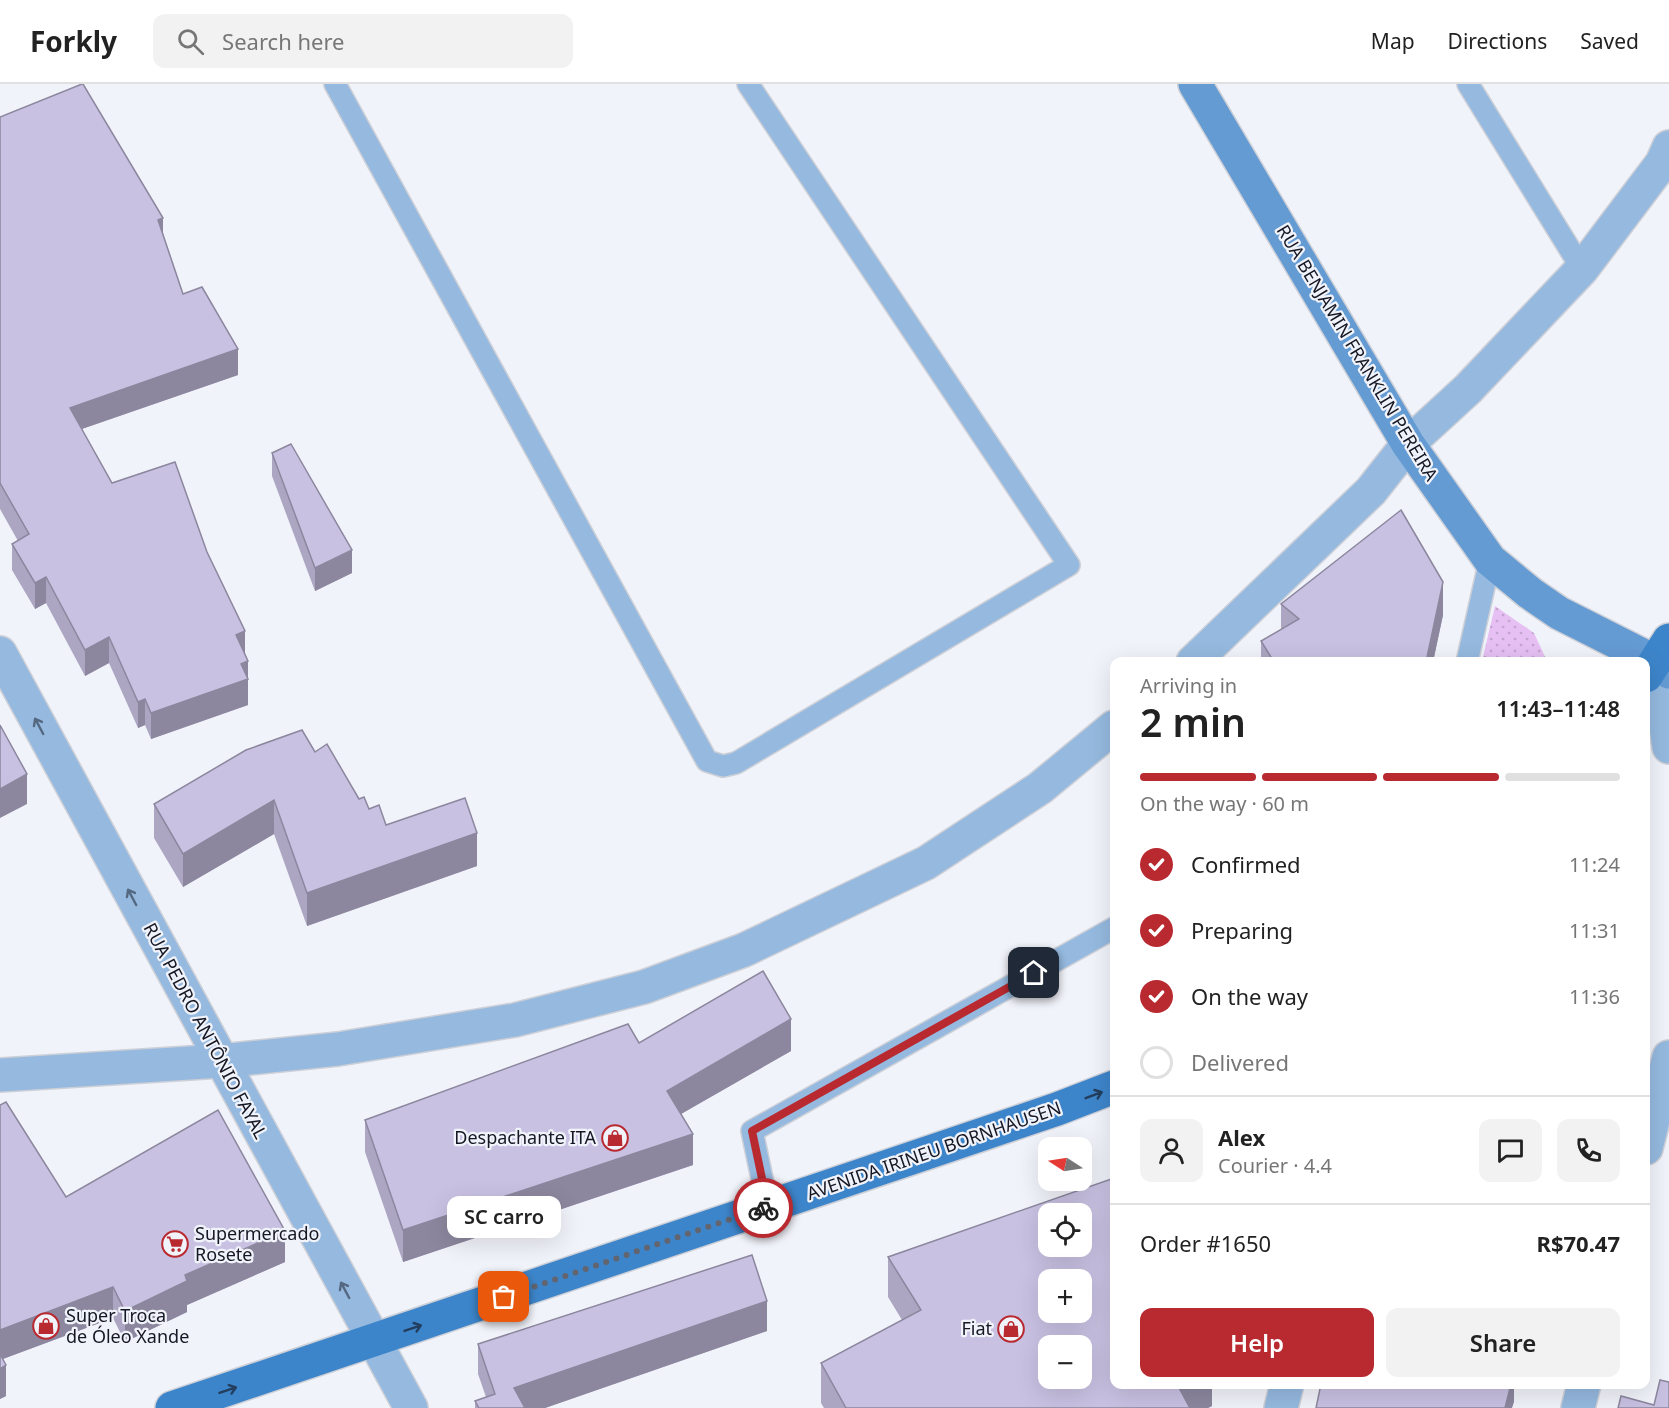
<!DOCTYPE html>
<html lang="en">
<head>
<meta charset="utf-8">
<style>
	body { margin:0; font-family:"Noto Sans",sans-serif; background:#f2f2f2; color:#222; height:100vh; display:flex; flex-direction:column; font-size:22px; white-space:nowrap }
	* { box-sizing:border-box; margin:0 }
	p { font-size:20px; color:#767676 }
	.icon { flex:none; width:33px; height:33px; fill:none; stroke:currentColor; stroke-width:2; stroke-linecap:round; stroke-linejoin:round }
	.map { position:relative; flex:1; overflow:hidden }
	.drawer { position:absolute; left:1110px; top:573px; width:540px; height:732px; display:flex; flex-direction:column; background:#fff; border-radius:12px; box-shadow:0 6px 24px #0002 }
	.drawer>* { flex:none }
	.needle { width:39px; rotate:282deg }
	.tools { position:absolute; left:1038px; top:1053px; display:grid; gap:12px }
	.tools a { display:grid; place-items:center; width:54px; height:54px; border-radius:12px; background:#fff; box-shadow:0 6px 24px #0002; font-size:30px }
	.pin { position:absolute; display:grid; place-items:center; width:51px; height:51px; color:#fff; margin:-26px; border-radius:12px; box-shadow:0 3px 9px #0006 }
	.courier { position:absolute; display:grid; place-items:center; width:60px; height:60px; margin:-30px; border:4px solid #b92930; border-radius:50%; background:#fff; color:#222; box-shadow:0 2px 8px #0007 }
	.bubble { position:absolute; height:42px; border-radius:12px; background:#fff; box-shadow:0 6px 24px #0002; font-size:20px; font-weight:600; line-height:42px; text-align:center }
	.head em { font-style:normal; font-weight:600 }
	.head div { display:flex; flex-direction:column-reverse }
	.head { display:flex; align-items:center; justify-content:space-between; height:102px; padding:0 30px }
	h1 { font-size:39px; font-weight:600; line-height:45px }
	.bar { display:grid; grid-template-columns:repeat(4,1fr); gap:9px 6px; align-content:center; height:72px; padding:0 30px }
	.bar i { height:8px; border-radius:4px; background:#e0e0e0 }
	.bar .active { background:#b92930 }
	.bar p { grid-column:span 4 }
	.line { display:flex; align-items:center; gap:15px; padding:0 30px; border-top:2px solid #e0e0e0 }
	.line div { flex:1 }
	.round { display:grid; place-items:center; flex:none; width:63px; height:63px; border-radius:12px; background:#f2f2f2 }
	ol { padding:0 30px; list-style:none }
	li { display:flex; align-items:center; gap:18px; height:66px }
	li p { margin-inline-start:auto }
	li .icon { padding:6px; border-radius:50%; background:#b92930; color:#fff; stroke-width:4 }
	li:last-child { color:#767676 }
	li i { width:33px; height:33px; border:3px solid #e0e0e0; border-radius:50% }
	.primary-button { display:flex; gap:12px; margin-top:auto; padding:12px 30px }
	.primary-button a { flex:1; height:69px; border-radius:12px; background:#b92930; color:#fff; font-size:24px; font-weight:600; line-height:69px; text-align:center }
	.primary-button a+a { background:#f2f2f2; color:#222 }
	header { display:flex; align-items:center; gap:36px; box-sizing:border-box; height:84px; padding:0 30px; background:#fff; border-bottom:2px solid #e0e0e0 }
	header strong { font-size:28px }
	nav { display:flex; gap:33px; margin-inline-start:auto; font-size:21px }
	.search { width:420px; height:54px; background:#f2f2f2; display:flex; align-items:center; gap:15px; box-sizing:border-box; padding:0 21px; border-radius:12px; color:#767676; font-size:22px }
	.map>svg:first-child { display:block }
	.grass { fill:url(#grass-dots) }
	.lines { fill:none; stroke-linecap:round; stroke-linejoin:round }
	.service-casing { stroke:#ced0d8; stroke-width:24 }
	.minor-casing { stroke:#ced0d8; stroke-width:36 }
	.tertiary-casing { stroke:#ced0d8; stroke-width:36 }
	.secondary-casing { stroke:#ced0d8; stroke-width:36 }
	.primary-casing { stroke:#ced0d8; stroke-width:36 }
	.service { stroke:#95b9df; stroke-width:21 }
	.minor { stroke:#95b9df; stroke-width:33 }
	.tertiary { stroke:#95b9df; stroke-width:33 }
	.secondary { stroke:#649bd3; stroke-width:33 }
	.primary { stroke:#3d85ca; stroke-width:33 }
	.wall { fill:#aca6c2 }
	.shaded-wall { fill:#8c879e }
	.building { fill:#c8c1e2; stroke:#8c879e; stroke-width:1.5; fill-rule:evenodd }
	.oneway { stroke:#556882 }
	.oneway2 { stroke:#233e5e }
	.done { stroke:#62656f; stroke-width:6; stroke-dasharray:0 10.8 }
	.route { stroke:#b92930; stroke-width:8 }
	.labels { text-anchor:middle; stroke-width:4.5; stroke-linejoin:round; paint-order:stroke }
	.street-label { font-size:18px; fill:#151824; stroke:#f1f3fa }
	.poi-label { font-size:18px; fill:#151824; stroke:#f1f3fa; text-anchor:end }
</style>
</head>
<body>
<header>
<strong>Forkly</strong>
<div class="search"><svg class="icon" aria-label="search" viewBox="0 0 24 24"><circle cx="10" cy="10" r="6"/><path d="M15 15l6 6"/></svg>Search here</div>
<nav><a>Map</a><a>Directions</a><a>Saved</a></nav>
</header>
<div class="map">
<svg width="1669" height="1324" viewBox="0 0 1669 1324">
	<defs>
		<pattern id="grass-dots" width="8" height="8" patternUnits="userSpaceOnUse" patternTransform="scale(1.5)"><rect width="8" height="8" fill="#e6c0f3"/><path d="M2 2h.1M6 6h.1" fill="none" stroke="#c4a4d0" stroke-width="1.8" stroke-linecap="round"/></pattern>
	</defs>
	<rect width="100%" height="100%" fill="#f1f3fa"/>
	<path class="grass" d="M1495,522l39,27 13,28h-65z"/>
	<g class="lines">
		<g class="service-casing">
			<g id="service">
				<path d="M335,0l372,677 16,5 13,-3 333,-198 -321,-481"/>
				<path d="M1468,0l114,185"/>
				<path d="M1467,578l23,-102"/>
				<path d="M768,1123l-16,-76 362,-203"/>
			</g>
		</g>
		<g class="minor-casing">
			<g id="minor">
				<path d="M0,569l411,755"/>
				<path d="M1193,578l178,-171 37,-47 60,-55 114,-120 80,-106 7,-16"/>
				<path d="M0,991l221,-14 117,-12 177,-29 129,-33 100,-37 182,-87 114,-75 74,-61"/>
				<path d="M1281,1324l6,-24"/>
			</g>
		</g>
		<g class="tertiary-casing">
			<g id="tertiary">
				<path d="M1656,578l13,85"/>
				<path d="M1646,1064l23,-91"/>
				<path d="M1578,1324l6,-24"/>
			</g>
		</g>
		<g class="secondary-casing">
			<path id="secondary" d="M1195,0l213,360 82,116 40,33 29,20 97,49 13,10"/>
		</g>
		<g class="primary-casing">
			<g id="primary">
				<path d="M1646,592l23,-36"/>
				<path d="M172,1324l885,-299 57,-22"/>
			</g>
		</g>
		<use href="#service" class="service"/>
		<use href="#minor" class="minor"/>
		<use href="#tertiary" class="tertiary"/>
		<use href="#secondary" class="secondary"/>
		<use href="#primary" class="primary"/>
	</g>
	<g class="wall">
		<path d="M0,33l163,116 20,61 55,81 -156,54 30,54 95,69 41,109v44l-97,34 -6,-14 -7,3 -29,-65 -24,13 -39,-73 -11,6 -23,-39v-26l6,-3 -18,-32z"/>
		<path d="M272,369l80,120 -37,18 -43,-115z"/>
		<path d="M1281,520l162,11 -10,47h-172v-21l20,-11z"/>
		<path d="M315,668l54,57 17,16 91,41 -170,60 -33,-92 -91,53 -29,-49v-34z"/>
		<path d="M639,959l152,8 -110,63 12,51 -290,97 -38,-110v-32z"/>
		<path d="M0,1021l66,92 219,65 -98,43v7l-62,30 -12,-24 -110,41 3,37 -6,3z"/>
		<path d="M888,1173l324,127v22l-4,2h-384l-3,-5v-40l81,-43 -14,-23z"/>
		<path d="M767,1247l-222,77h-70v-7l11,-4 -8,-23v-30z"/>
	</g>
	<g class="shaded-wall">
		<path d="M163,134v26l-5,-24z"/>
		<path d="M238,265v26l-168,58v-25z"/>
		<path d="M352,466v23l-37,18v-23z"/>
		<path d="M46,493v26l-11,6v-26z"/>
		<path d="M1443,498v33l-10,47h-7z"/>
		<path d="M245,547v26l-9,-22z"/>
		<path d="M109,553v26l-24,13v-26z"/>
		<path d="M248,577v44l-97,34v-26z"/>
		<path d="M145,615v26l-7,3v-26z"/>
		<path d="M27,690v30l-27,14v-29z"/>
		<path d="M274,716v34l-91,53v-33z"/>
		<path d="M477,749v33l-170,60v-33z"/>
		<path d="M791,935v32l-124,71v-31z"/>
		<path d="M693,1050v31l-290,97v-32z"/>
		<path d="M285,1147v31l-98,43v7l-62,30v-31l60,-36z"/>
		<path d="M113,1203v31l-113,42v-30z"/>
		<path d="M767,1217v30l-222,77h-31v-20z"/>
		<path d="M6,1281v31l-6,3v-30z"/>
		<path d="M1181,1300h31v22l-4,2h-30v-22z"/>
		<path d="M1511,1300h3v18l-2,6h-7z"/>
	</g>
	<g class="building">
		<path d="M82,0h1l80,134 -5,2 25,74 19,-7 36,62 -168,59 42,75 63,-21 32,90 38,79 -9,4 12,26 -7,3 7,15 -97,34 -6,-14 -7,3 -29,-65 -24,13 -39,-73 -11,6 -23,-39 17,-10 -29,-51v-366z"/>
		<path d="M291,360l61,106 -37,18 -43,-115z"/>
		<path d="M1401,426l42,72 -17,80h-152l-13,-21 38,-22 -18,-15z"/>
		<path d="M0,641l27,49 -27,15z"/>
		<path d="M302,646l13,22 12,-8 32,55 5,-2 5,12 10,-4 7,20 79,-27 12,35 -170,60 -33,-93 -91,54 -29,-50 92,-54z"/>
		<path d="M763,887l28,48 -124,72 26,43 -290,96 -38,-110 263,-96 11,19z"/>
		<path d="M6,1018l60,95 152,-87 67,121 -100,44 2,6 -62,30 -12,-24 -113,43v-225z"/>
		<path d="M1114,1094v206h67l-3,2 12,22h-344l-25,-45 100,-53 -33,-53zM1048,1130h34v32h-34zM1048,1196h34v32h-34zM1048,1262h34v32h-34z"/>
		<path d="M752,1171l15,46 -253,87 11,20h-46l-4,-7 20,-7 -17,-50z"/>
		<path d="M0,1270l6,11 -6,4z"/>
		<path d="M1660,1296l9,2v26h-51l3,-12 33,9z"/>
		<path d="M1321,1300h190l-6,24h-189z"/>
	</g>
	<defs><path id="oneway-shaft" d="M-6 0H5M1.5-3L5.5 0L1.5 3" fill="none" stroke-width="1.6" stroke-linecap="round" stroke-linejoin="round" transform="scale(1.5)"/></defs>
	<g class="oneway">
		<use href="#oneway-shaft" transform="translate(39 642) rotate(-118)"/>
		<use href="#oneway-shaft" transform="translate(132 813) rotate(-118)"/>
		<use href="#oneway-shaft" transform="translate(345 1206) rotate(-118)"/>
	</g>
	<g class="oneway2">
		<use href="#oneway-shaft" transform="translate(1094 1011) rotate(-21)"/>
		<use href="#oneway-shaft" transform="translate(413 1244) rotate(-19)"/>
		<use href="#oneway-shaft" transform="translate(228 1306) rotate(-18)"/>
	</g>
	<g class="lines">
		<path class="done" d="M504,1213l259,-89"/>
		<path class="route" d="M763,1124l5,-1 -16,-76 282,-158"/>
	</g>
	<defs>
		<g id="shop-ring" transform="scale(1.35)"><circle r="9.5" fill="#f1f3fa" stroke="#b92930" stroke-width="1.5"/><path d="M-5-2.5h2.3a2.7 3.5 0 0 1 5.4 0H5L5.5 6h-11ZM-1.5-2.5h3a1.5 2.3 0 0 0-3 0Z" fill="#b92930"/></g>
		<g id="supermarket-ring" transform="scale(1.35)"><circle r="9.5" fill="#f1f3fa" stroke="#b92930" stroke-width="1.5"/><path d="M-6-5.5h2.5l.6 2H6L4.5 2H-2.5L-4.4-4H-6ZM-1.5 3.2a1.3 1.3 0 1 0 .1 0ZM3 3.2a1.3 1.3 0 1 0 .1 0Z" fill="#b92930"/></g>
	</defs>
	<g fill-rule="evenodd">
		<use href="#shop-ring" x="615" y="1054"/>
		<use href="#supermarket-ring" x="175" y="1160"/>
		<use href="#shop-ring" x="46" y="1242"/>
		<use href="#shop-ring" x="1011" y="1245"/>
	</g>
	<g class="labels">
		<g class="street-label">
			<text transform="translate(1357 269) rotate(59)" y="6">RUA BENJAMIN FRANKLIN PEREIRA</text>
			<text transform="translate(205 947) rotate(62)" y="6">RUA PEDRO ANTÔNIO FAYAL</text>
			<text transform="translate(934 1067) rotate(-19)" y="6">AVENIDA IRINEU BORNHAUSEN</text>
		</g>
		<g class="poi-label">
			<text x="596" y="1060">Despachante ITA</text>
			<text x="195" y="1156" text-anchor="start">Supermercado<tspan x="195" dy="21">Rosete</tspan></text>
			<text x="66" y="1238" text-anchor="start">Super Troca<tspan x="66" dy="21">de Óleo Xande</tspan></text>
			<text x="992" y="1251">Fiat</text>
		</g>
	</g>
</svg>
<div class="tools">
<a><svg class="needle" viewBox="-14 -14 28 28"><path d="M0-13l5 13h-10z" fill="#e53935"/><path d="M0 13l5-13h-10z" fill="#767676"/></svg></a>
<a><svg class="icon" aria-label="locate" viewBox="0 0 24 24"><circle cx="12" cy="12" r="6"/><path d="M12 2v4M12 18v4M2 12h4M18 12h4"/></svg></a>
<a>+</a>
<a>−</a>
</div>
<div class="pin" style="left:504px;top:1213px;background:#ea580c"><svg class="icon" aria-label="bag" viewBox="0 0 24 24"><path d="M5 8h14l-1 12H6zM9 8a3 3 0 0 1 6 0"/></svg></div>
<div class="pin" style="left:1034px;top:889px;background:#1f2937"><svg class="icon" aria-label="home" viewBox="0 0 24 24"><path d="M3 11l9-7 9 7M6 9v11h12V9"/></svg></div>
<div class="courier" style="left:763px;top:1124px"><svg class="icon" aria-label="bike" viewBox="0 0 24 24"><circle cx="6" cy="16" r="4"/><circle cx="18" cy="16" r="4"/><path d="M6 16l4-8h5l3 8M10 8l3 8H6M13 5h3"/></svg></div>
<div class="bubble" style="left:447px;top:1112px;width:114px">SC carro</div>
<section class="drawer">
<div class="head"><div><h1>2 min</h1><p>Arriving in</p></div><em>11:43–11:48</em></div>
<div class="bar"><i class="active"></i><i class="active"></i><i class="active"></i><i></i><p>On the way · 60 m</p></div>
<ol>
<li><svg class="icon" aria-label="check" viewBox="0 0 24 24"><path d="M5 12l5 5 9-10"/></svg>Confirmed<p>11:24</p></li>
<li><svg class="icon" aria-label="check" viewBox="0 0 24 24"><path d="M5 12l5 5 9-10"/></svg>Preparing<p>11:31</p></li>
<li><svg class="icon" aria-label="check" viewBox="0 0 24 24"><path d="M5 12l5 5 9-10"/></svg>On the way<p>11:36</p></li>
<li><i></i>Delivered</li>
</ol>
<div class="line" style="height:108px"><a class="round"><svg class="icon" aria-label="person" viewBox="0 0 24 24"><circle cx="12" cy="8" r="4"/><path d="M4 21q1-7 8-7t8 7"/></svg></a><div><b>Alex</b><p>Courier · 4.4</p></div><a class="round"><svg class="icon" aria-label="chat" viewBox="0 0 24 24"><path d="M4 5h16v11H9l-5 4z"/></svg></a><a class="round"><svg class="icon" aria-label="phone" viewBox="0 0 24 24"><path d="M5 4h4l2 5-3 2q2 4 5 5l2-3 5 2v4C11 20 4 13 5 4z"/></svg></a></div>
<div class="line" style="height:78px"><div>Order #1650</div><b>R$70.47</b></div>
<div class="primary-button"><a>Help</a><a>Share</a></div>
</section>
</div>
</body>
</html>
